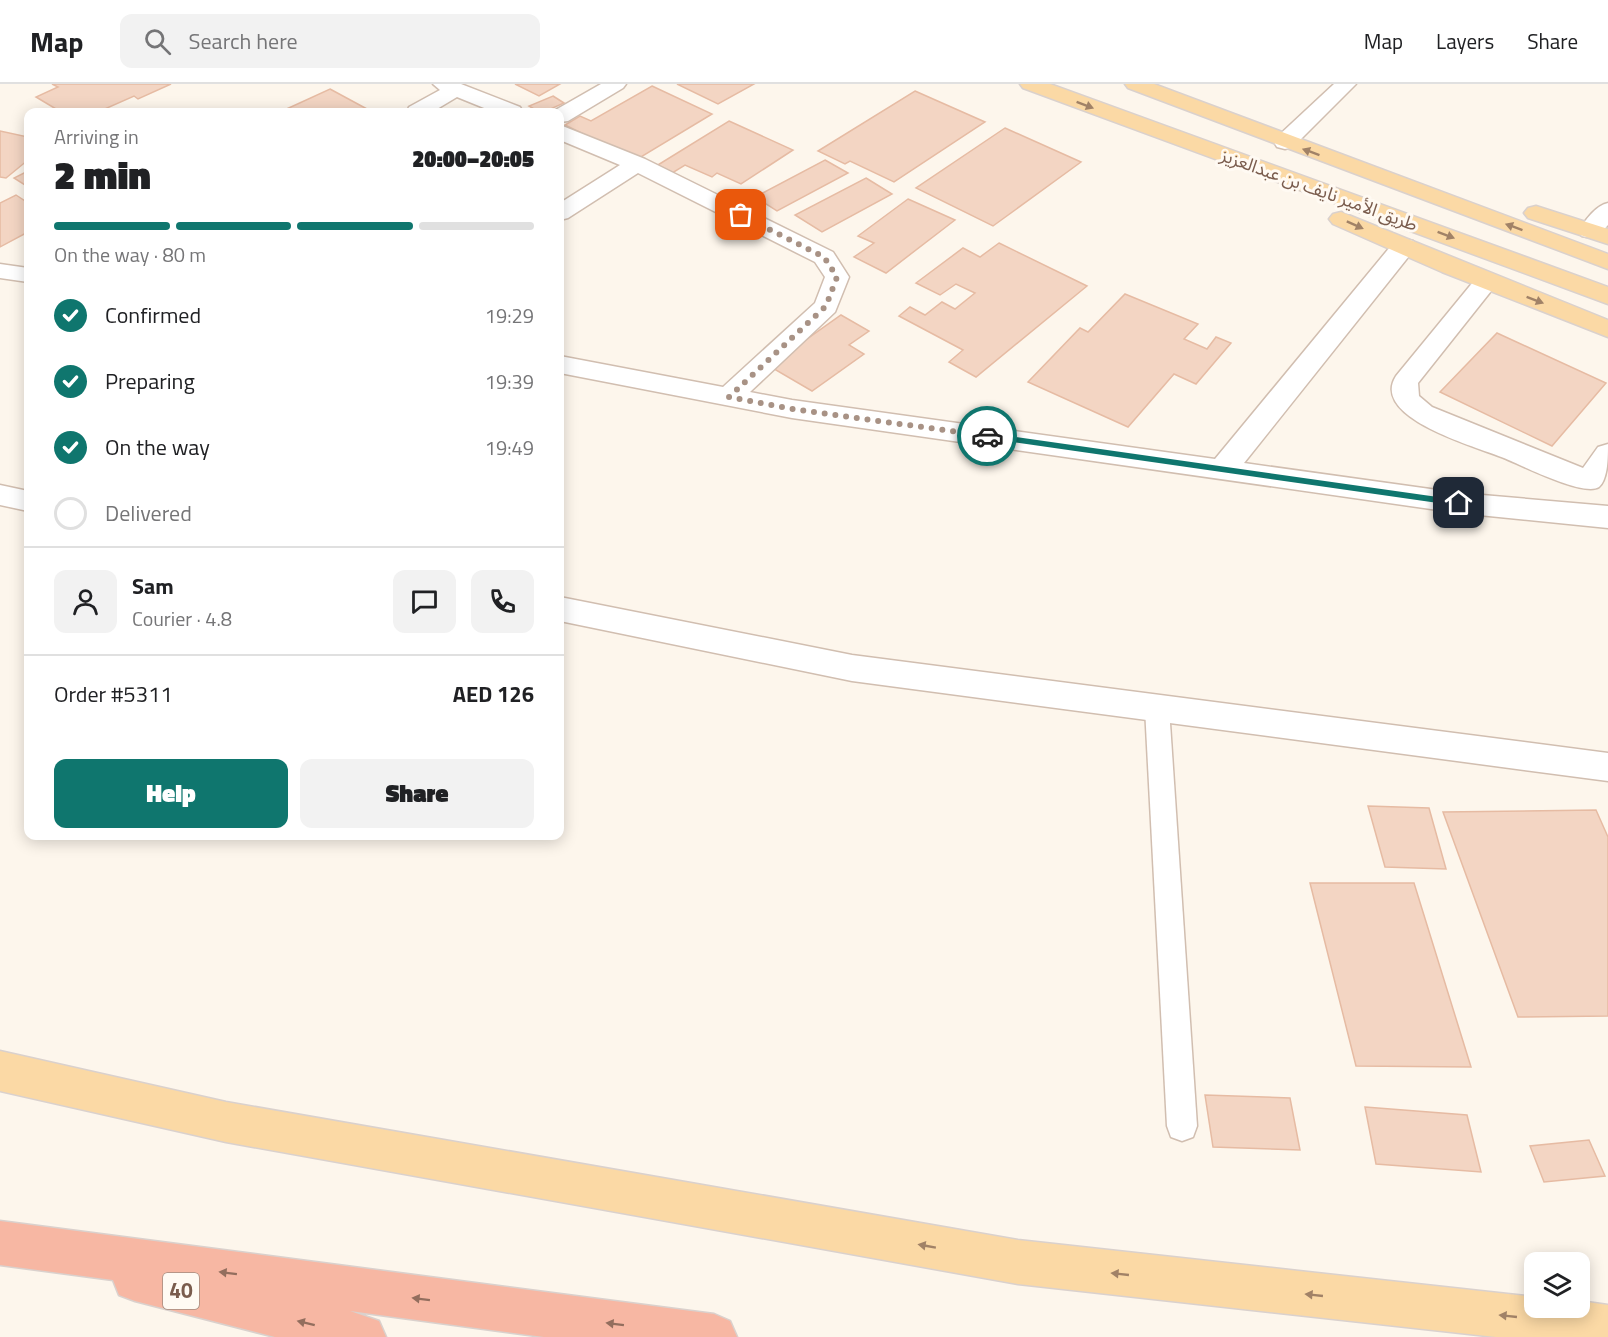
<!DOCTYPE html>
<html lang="en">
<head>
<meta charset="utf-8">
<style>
	body { margin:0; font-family:"Titillium Web","Noto Sans Arabic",sans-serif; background:#f2f2f2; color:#202124; height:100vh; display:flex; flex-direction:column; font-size:22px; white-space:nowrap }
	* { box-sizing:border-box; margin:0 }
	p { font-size:20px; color:#757577 }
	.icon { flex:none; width:33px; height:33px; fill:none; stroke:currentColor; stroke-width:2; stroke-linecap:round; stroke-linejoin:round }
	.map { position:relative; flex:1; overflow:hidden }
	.details { position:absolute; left:24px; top:24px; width:540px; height:732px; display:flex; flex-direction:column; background:#fff; border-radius:12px; box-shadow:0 3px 15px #0003 }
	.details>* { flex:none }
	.buttons { position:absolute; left:1524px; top:1168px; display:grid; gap:12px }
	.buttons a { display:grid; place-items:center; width:66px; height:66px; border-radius:12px; background:#fff; box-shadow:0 3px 15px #0003; font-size:30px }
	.pin { position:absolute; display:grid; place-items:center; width:51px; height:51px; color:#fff; margin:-26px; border-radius:12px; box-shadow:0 3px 9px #0006 }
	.courier { position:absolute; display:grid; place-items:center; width:60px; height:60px; margin:-30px; border:4px solid #0f766e; border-radius:50%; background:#fff; color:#222; box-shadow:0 2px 8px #0007 }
	.headline em { font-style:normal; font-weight:800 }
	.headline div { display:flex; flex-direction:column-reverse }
	.headline { display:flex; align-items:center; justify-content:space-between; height:102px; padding:0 30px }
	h1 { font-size:39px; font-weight:800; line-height:45px }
	.bar { display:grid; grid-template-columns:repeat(4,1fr); gap:9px 6px; align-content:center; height:72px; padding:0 30px }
	.bar i { height:8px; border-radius:4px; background:#e0e0e0 }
	.bar .active { background:#0f766e }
	.bar p { grid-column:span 4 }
	.line { display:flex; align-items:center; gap:15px; padding:0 30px; border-top:2px solid #e0e0e0 }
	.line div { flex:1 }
	.round { display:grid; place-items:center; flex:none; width:63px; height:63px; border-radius:12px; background:#f2f2f2 }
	ol { padding:0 30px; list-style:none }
	li { display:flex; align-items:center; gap:18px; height:66px }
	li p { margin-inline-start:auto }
	li .icon { padding:6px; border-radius:50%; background:#0f766e; color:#fff; stroke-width:4 }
	li:last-child { color:#757577 }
	li i { width:33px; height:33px; border:3px solid #e0e0e0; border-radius:50% }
	.button { display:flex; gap:12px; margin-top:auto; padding:12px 30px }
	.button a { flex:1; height:69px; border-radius:12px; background:#0f766e; color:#fff; font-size:24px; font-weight:800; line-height:69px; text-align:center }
	.button a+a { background:#f2f2f2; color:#202124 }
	header { display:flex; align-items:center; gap:36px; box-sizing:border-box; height:84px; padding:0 30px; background:#fff; border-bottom:2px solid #e0e0e0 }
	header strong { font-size:28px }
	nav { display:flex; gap:33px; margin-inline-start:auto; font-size:21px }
	.search { width:420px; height:54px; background:#f2f2f2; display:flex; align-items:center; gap:15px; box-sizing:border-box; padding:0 21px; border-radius:12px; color:#757577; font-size:22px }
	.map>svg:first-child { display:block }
	.building { fill:#f3d5c3; stroke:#e6bba3; stroke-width:1.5 }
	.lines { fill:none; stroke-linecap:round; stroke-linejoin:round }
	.service-casing { stroke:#d1beb0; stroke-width:3 }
	.minor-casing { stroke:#d1beb0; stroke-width:3 }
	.primary-casing { stroke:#dad1cd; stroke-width:3 }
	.motorway-casing { stroke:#dad1cd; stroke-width:3 }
	.service { fill:#fff; fill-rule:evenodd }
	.minor { fill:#fff; fill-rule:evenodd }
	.primary { fill:#fbd9a5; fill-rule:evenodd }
	.motorway { fill:#f7b7a3; fill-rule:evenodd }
	.oneway { fill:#a18267 }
	.oneway2 { fill:#936e5e }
	.route { fill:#0f766e }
	.done { stroke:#a89285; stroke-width:6; stroke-dasharray:0 10.8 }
	.labels { text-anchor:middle; stroke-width:6; stroke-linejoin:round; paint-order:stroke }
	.far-street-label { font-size:18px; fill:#7a5c4d; stroke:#fffaf3 }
	.shield { fill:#fffaf3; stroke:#a28b7f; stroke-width:1.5 }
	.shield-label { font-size:21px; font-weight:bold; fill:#7a5c4d }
</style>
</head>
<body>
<header>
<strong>Map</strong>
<div class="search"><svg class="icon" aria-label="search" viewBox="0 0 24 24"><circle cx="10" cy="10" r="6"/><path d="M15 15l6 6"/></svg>Search here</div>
<nav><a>Map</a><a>Layers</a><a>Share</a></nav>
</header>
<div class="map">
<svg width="1608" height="1253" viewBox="0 0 1608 1253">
	<rect width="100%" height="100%" fill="#fdf6ec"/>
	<g class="building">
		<path d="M52,0h119l-33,15 -4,-3 -36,16h-37l-25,-15 22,-10z"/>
		<path d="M515,0h45l-21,12z"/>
		<path d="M677,0h77l-36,20z"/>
		<path d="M652,2l60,28 -76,46 -71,-35 15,-9 11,5z"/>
		<path d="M330,5l37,20 -7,3h-80z"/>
		<path d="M915,7l70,31 -91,60 -44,-21 -5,3 -27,-13z"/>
		<path d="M553,12l11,7 -20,9h-5l-10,-6z"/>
		<path d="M729,37l64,29 -52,34 -24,-11 -5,4 -27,-12 -16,10 -16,-7z"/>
		<path d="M1005,44l76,34 -88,64 -77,-38z"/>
		<path d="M0,47l28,6v23l-22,18 -6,-1z"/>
		<path d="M825,76l23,13 -71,38 -22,-14z"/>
		<path d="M28,87v16l-14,-9z"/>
		<path d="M866,94l26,16 -70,38 -27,-17z"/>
		<path d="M16,111l12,8v29l-28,15v-44z"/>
		<path d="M908,115l47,21 -69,53 -32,-16 20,-14 -16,-7z"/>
		<path d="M999,159l88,43 -111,91 -27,-15 14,-12 -64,-34 11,-9 15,8 17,-13 13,7 20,-16 -19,-9 -16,11 -24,-12 47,-35 17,9z"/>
		<path d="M1125,210l73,30 -14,15 23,10 9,-12 15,6 -35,41 -22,-10 -46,53 -100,-45 52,-54 8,4z"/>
		<path d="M841,231l28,16 -20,14 15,9 -52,37 -43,-25z"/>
		<path d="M1497,249l109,50 -54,63 -112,-54z"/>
		<path d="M1368,722l61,2 17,61 -61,-2z"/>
		<path d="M1596,726l12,27v179l-90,1 -75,-205z"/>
		<path d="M1310,799h104l57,184 -115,-1z"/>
		<path d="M1205,1011l85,3 10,52 -87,-3z"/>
		<path d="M1365,1023l102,8 14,57 -105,-8z"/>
		<path d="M1589,1056l16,36 -61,6 -14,-36z"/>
	</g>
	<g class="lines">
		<g class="service-casing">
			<path id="service" d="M1157,614l8,3 4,7 28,418 -4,11 -11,4 -11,-4 -4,-11 -22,-418 4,-7z"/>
		</g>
		<g class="minor-casing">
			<g id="minor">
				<path d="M433,0h28l59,23 3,5h-29l-37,-15 -25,15h-25l2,-5 31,-17z"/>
				<path d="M601,0h25l-3,4 -55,33 -8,1v-10h-8z"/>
				<path d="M1334,0h22l-63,63 -8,2 -8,-2 -3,-5 3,-5z"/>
				<path d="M560,41l85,34 188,93 16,25 -14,35 -85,80 42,8 423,59 180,-218 9,-2 9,2 3,5 -3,5 -169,212 215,30 149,13v22l-149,-15 -667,-95 -232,-45v-17l163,31 92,-84 10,-26 -10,-15 -177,-89 -70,45 -8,2v-17l60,-38 -60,-25z"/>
				<path d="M1608,119v22c-9,10 -13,14 -26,11l-4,-5c8,-11 17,-25 30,-28z"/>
				<path d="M0,180l28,4v14l-28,-4z"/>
				<path d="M1487,189l9,3 3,5 -81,102 1,13 13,11 151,61 15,-21 10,-3c0,13 0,35 -9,43 -15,10 -78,-22 -95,-29 -27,-11 -135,-40 -108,-82l82,-100z"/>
				<path d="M0,401l28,6v20l-28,-6z"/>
				<path d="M560,513l292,58 756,98v28l-756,-100 -292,-60z"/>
			</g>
		</g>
		<g class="primary-casing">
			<g id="primary">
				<path d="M1020,0h30l558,203v17l-585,-216z"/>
				<path d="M1125,0h29l454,170v15l-480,-181z"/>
				<path d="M1536,122l72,23v15l-80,-26 -4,-5 4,-5z"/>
				<path d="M1341,128l267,108v17l-166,-65 -109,-48 -4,-5 4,-5z"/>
				<path d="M0,967l226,51 792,138 516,57v11h46v-7l28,4v32h-112l-478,-53 -792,-142 -226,-51z"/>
			</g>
		</g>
		<g class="motorway-casing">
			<path id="motorway" d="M0,1137l714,93 16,7 7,16h-193l-194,-26 29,10 7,16h-111l-140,-36 -16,-6 -6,-15 -113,-15z"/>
		</g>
		<use href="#service" class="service"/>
		<use href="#minor" class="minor"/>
		<use href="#primary" class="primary"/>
		<use href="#motorway" class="motorway"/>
	</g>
	<defs><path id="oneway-solid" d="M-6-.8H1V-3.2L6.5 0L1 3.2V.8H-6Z" transform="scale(1.5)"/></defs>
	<g class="oneway">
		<use href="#oneway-solid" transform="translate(1085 21) rotate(21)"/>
		<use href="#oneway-solid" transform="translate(1311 68) rotate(-160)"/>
		<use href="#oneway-solid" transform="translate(1355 141) rotate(24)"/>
		<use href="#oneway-solid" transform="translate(1514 143) rotate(-160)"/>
		<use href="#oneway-solid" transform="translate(1446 151) rotate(21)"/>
		<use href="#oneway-solid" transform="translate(1535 216) rotate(21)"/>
		<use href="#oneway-solid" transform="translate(927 1162) rotate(-170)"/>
		<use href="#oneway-solid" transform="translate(1120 1190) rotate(-174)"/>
		<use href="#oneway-solid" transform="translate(1314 1211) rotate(-174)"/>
		<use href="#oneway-solid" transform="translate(1508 1232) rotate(-174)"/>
	</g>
	<g class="oneway2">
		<use href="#oneway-solid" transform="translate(228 1189) rotate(-173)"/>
		<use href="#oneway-solid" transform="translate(421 1215) rotate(-173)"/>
		<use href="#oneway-solid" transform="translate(306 1239) rotate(-166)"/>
		<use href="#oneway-solid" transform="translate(615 1240) rotate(-173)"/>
	</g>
	<path class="route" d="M987,349l472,67 4,3 -4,3 -475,-68v-4z"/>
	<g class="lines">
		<path class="done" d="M741,131l83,42 13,20 -11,29 -97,91 63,12 195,27"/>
	</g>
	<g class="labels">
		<g class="far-street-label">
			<text transform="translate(1319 106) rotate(20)" y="6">طريق الأمير نايف بن عبدالعزيز</text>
		</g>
		<rect class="shield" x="163" y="1189" width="36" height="36" rx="4.5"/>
		<g class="shield-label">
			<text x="181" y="1214">40</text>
		</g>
	</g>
</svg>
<div class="buttons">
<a><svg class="icon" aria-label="layers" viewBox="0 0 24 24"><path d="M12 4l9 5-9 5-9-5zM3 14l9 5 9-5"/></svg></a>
</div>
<div class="pin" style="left:741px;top:131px;background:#ea580c"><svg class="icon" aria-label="bag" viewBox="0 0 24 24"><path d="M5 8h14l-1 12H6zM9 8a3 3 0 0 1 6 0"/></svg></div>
<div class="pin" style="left:1459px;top:419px;background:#1f2937"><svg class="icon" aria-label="home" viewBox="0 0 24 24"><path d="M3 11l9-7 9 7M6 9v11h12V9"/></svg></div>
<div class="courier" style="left:987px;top:352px"><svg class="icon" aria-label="car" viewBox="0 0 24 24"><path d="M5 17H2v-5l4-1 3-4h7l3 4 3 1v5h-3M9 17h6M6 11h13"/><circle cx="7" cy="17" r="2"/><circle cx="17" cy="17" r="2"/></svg></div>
<section class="details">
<div class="headline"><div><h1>2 min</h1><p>Arriving in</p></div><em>20:00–20:05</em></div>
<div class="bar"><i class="active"></i><i class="active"></i><i class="active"></i><i></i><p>On the way · 80 m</p></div>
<ol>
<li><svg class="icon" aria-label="check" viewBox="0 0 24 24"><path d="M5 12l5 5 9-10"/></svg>Confirmed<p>19:29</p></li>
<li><svg class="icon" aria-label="check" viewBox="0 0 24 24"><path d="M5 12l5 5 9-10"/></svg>Preparing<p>19:39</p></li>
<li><svg class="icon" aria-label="check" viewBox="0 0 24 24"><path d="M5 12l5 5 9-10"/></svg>On the way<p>19:49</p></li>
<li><i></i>Delivered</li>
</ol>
<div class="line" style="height:108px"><a class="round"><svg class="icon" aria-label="person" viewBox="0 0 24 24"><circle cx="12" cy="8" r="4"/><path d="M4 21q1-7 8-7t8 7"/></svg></a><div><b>Sam</b><p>Courier · 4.8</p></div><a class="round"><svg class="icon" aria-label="chat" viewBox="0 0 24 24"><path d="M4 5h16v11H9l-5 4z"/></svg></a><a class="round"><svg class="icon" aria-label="phone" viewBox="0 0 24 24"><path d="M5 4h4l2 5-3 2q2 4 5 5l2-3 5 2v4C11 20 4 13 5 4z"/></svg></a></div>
<div class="line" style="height:78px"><div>Order #5311</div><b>AED 126</b></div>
<div class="button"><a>Help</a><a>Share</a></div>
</section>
</div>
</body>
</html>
